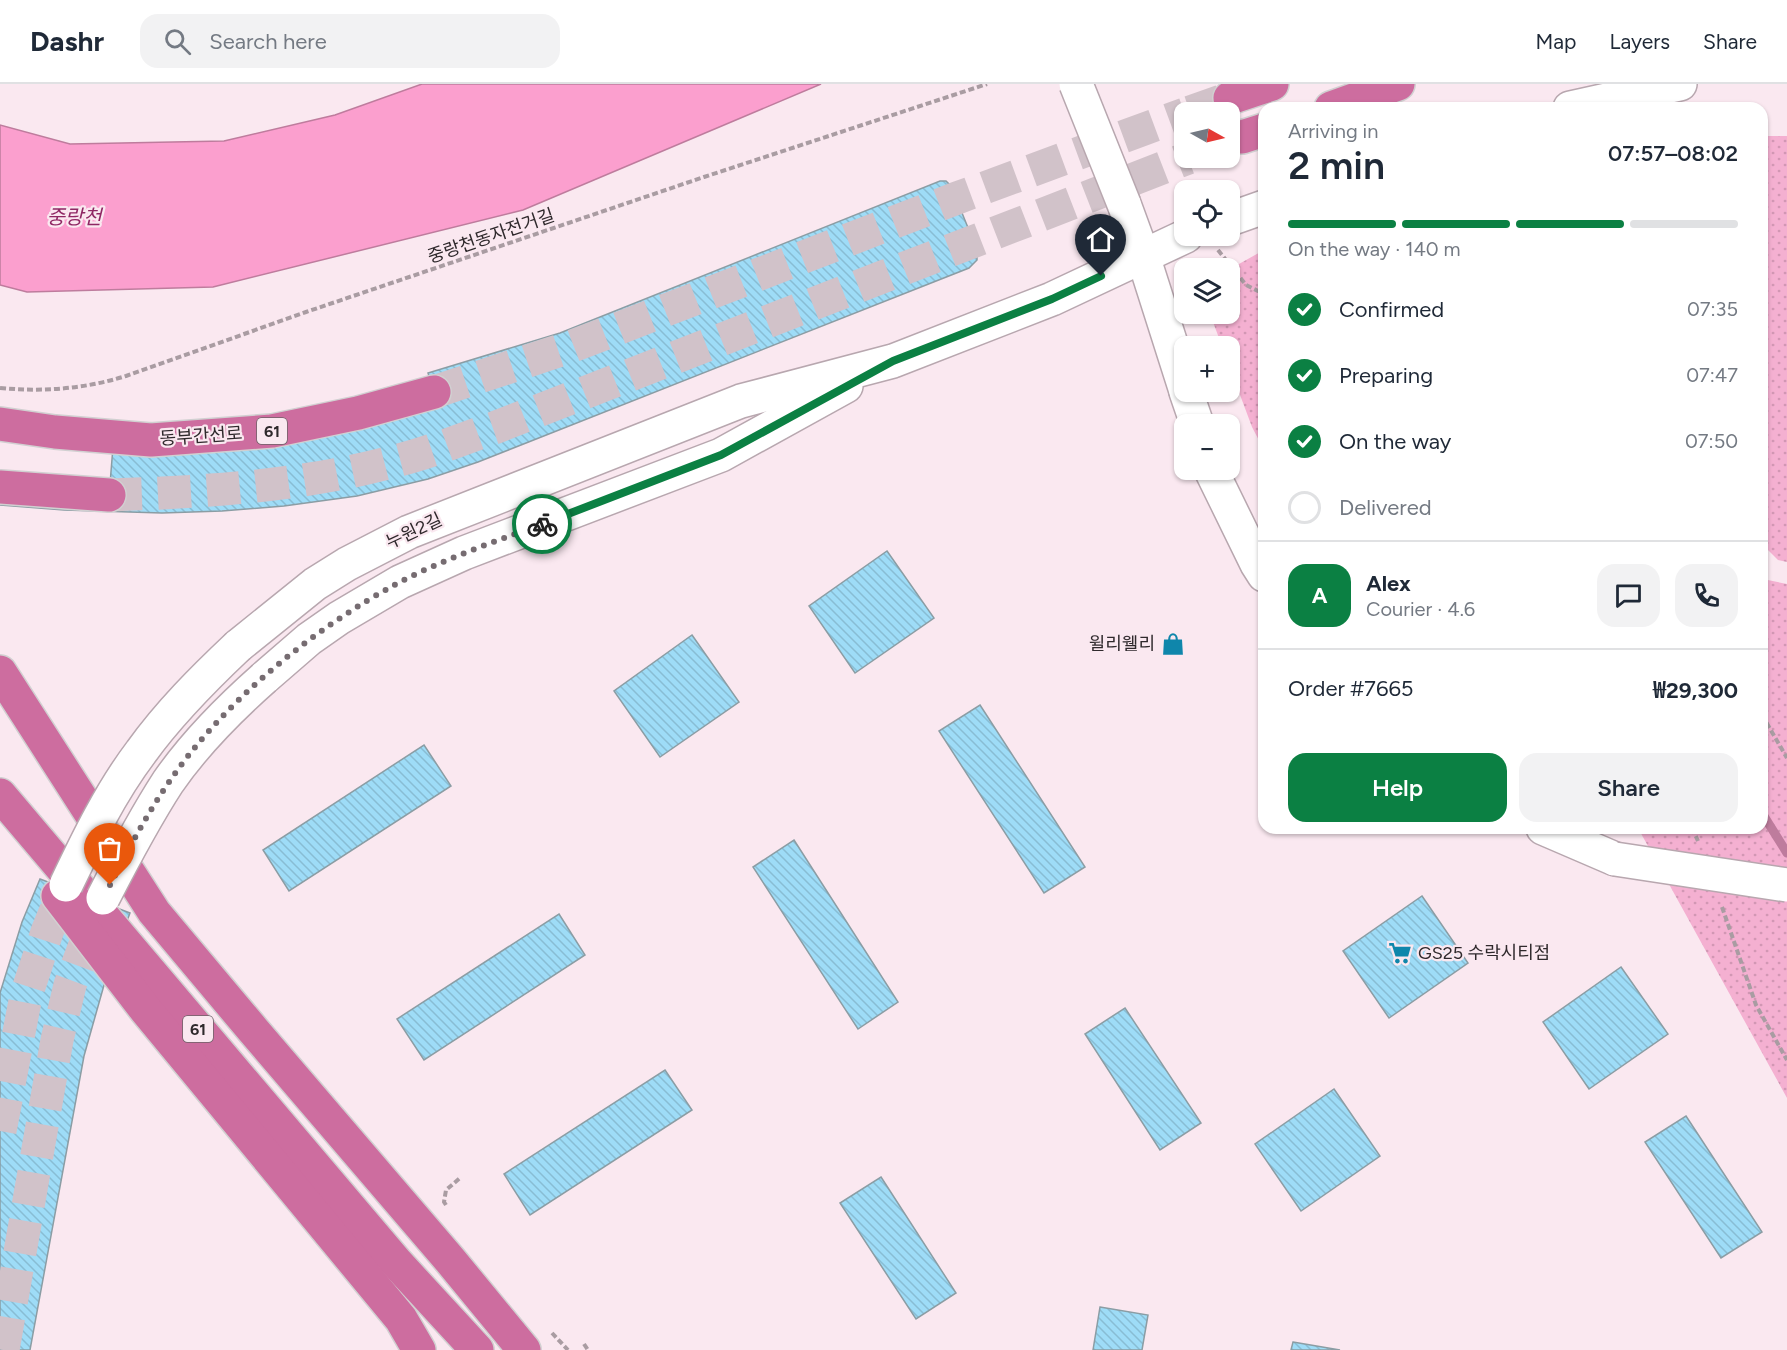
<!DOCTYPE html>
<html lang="en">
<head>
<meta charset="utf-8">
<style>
	body { margin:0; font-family:Figtree,"Noto Sans KR",sans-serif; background:#f2f2f3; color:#1f2937; height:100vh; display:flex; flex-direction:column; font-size:22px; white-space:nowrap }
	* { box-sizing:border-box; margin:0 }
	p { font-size:20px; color:#747a83 }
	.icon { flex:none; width:33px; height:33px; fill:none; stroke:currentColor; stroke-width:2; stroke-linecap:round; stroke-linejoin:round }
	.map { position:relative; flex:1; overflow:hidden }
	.details { position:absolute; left:1258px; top:18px; width:510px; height:732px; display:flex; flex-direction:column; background:#fff; border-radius:18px; box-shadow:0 2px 4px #0004 }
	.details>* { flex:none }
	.needle { width:39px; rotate:98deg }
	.fabs { position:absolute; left:1174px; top:18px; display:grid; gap:12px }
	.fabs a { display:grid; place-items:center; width:66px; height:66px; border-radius:12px; background:#fff; box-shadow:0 2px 4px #0004; font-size:30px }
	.pin { position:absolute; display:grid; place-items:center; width:51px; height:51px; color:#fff; margin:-62px -26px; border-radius:50% 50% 50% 0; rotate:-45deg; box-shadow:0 0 6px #0007 }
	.pin .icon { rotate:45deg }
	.courier { position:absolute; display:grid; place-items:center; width:60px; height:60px; margin:-30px; border:4px solid #0b8043; border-radius:50%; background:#fff; color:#222; box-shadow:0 2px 8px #0007 }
	.summary em { font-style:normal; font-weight:600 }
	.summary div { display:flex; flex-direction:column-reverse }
	.summary { display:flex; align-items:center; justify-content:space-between; height:102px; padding:0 30px }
	h1 { font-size:39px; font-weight:600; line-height:45px }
	.bar { display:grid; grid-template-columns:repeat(4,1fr); gap:9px 6px; align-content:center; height:72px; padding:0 30px }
	.bar i { height:8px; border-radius:4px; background:#e0e1e3 }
	.bar .current { background:#0b8043 }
	.bar p { grid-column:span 4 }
	.line { display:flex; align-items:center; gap:15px; padding:0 30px; border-top:2px solid #e0e1e3 }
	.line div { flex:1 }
	.round { display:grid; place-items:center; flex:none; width:63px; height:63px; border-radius:18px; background:#f2f2f3 }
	ol { padding:0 30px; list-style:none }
	li { display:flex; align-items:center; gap:18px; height:66px }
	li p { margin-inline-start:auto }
	li .icon { padding:6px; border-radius:50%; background:#0b8043; color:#fff; stroke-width:4 }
	li:last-child { color:#747a83 }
	li i { width:33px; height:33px; border:3px solid #e0e1e3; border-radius:50% }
	.cta { display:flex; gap:12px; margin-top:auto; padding:12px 30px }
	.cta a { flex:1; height:69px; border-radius:18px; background:#0b8043; color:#fff; font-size:24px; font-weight:600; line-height:69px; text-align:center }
	.cta a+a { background:#f2f2f3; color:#1f2937 }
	header { display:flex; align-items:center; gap:36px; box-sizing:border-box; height:84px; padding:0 30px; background:#fff; border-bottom:2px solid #e0e1e3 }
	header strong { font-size:28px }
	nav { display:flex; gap:33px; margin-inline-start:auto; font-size:21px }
	.search { width:420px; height:54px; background:#f2f2f3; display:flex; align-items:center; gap:15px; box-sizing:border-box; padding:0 21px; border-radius:18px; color:#747a83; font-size:22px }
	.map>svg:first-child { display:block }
	.grass { fill:url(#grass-dots) }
	.water { fill:#fb9fce; stroke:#be7c9d; stroke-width:1.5 }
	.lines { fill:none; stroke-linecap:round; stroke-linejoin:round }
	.stream { stroke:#be7c9d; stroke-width:9 }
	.building { fill:url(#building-back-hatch); stroke:#8b9da4; stroke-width:1.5 }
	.minor-tunnel { stroke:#d1c2c9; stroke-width:33; stroke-dasharray:33 16; stroke-linecap:butt }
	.highway-tunnel { stroke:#d1c2c9; stroke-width:33; stroke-dasharray:33 16; stroke-linecap:butt }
	.minor-casing { stroke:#b8a7af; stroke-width:36 }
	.highway-casing { stroke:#d1d0d1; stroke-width:36 }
	.path { stroke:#a99ca2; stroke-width:4; stroke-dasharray:6 3; stroke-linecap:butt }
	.minor { stroke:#fff; stroke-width:33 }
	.highway { stroke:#cd6d9f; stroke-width:33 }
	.minor-bridge-casing { stroke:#b8a7af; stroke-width:36; stroke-linecap:butt }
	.minor-bridge { stroke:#fff; stroke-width:33 }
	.done { stroke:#766c71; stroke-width:6; stroke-dasharray:0 10.8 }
	.route { stroke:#0b8043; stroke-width:8 }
	.labels { text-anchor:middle; stroke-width:4.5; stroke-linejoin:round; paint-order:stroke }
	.shield { fill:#fae8f0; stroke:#6c6267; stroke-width:1.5 }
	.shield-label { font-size:16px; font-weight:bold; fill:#2f292c }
	.street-label { font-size:18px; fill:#2f292c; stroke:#fae8f0 }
	.poi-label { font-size:18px; fill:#2f292c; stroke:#fae8f0; text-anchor:end }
	.water-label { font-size:20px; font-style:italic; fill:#8f2764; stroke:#fae8f0 }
</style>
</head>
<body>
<header>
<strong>Dashr</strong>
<div class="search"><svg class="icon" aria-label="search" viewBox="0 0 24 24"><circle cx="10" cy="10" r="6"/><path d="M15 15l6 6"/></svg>Search here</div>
<nav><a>Map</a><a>Layers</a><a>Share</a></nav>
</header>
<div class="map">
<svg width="1787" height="1266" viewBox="0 0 1787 1266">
	<defs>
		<pattern id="grass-dots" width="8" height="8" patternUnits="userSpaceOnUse" patternTransform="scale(1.5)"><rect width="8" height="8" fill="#f4b0d1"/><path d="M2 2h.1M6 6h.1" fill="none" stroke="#d297b4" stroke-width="1.8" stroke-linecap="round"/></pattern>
		<pattern id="building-back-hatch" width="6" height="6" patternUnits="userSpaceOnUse" patternTransform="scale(1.5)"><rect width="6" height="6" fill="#9edcf7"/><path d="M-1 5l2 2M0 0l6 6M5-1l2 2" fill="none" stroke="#88bdd4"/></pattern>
	</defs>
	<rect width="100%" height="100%" fill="#fae8f0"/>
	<g class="grass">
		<path d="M1762,52h25v426l-9,-2 -15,-15z"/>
		<path d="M1264,166v200l-12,-23 -22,-59v-22h-8l-12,-32h20v-45z"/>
		<path d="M1763,495l24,5v514l-149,-270h124z"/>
	</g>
	<path class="water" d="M422,0h399l-298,126 -310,77 -186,5 -27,-7v-160l70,19 154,-3 111,-26z"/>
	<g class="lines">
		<path class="stream" d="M1762,729l25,40"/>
	</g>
	<g class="building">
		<path d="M940,97h6l5,5 22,54 4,11v9l-8,8 -491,194 -50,17 -71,17 -73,10 -62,5 -60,2 -98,-3 -64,-5v-31l110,10 3,-37 324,-47 -9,-27 132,-40z"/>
		<path d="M887,467l47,67 -79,55 -46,-67z"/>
		<path d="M692,551l47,67 -79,55 -46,-66z"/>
		<path d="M980,621l105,162 -41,26 -105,-162z"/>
		<path d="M424,661l27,41 -162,105 -26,-41z"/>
		<path d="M794,756l104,162 -40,27 -105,-162z"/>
		<path d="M40,795l90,34 -22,58 -24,85 -54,294h-30v-357l22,-71z"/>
		<path d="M1422,812l46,67 -79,55 -46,-67z"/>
		<path d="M559,830l26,41 -161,105 -27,-41z"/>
		<path d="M1621,883l47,67 -79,55 -46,-67z"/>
		<path d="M1125,924l76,115 -41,27 -75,-116z"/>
		<path d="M665,986l27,40 -162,105 -26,-41z"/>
		<path d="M1334,1005l46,67 -79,55 -46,-67z"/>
		<path d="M1686,1032l76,116 -41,26 -76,-116z"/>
		<path d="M881,1093l75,116 -40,26 -76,-116z"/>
		<path d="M1100,1223l48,8 -6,35h-49z"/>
		<path d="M1293,1258l47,8h-49z"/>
	</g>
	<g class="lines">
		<g class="minor-tunnel">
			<path d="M0,1047l26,-135 21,-64 19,-47"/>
			<path d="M3,1266l54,-310 13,-55 28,-75"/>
		</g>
		<g class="highway-tunnel">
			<path d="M1190,28l40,-14"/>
			<path d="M434,308l136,-45 387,-149 228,-84"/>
			<path d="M109,411c96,-3 197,-9 290,-35 32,-8 63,-21 95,-32l694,-270"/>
		</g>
		<g class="minor-casing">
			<g id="minor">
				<path d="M1570,24l110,-24"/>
				<path d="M1124,120l19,52 42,132"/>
				<path d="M1230,135l34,-12"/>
				<path d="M1186,308l11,32"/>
				<path d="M1211,386l46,94 7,11"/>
				<path d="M238,562l77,-62 32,-20 62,-32 332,-131 152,-40 159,-62 134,-63"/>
				<path d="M264,594l45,-39 30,-21 61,-36 64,-29 257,-98 125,-69"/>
				<path d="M1543,744l72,31"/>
			</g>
		</g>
		<g class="highway-casing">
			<g id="highway">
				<path d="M1230,14l42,-14"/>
				<path d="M1331,24l67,-24"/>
				<path d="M1242,53l22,-7"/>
				<path d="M0,340l55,8 96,8 121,-9 86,-18 76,-21"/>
				<path d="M0,403l109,8"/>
				<path d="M0,588l154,240 99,118 197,230 74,90"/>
				<path d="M0,711l396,467 81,88"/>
				<path d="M58,812l87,113 256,310 18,31"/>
			</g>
		</g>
		<g class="path">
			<path d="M1218,166l28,35 18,9"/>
			<path d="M0,304c43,4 84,1 126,-12l180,-64 398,-135 283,-93"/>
			<path d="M1762,631l25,43"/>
			<path d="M1692,744l6,13"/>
			<path d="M1722,823l34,98 31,55"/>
			<path d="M446,1121l-2,-3 2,-12 14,-12"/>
			<path d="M552,1249l16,17"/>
			<path d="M584,1260l4,6"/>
		</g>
		<use href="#minor" class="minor"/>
		<use href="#highway" class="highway"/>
		<g class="minor-bridge-casing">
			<g id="minor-bridge">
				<path d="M1076,0l48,120"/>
				<path d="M1615,775l172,26"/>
				<path d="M66,801c22,-46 44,-92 75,-133 28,-39 62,-73 97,-106"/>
				<path d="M103,814c20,-39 41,-79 65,-116 27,-39 61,-73 96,-104"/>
			</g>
		</g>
		<use href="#minor-bridge" class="minor-bridge"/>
	</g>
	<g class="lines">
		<path class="done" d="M110,801c18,-35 37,-71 59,-103 55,-81 144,-153 229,-199 46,-24 96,-41 144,-59"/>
		<path class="route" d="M542,440l179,-69 172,-94 159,-62 49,-23"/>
	</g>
	<defs>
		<g id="shop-bare" transform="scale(1.8)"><path d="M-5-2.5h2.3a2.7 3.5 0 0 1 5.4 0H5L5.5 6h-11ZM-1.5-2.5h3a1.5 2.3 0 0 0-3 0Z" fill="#0f86ab" stroke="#fae8f0" stroke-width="2.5" paint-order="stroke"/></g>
		<g id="supermarket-bare" transform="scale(1.8)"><path d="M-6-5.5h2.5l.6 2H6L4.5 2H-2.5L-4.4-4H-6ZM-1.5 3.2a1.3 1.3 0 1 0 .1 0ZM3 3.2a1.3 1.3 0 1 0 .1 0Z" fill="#0f86ab" stroke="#fae8f0" stroke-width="2.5" paint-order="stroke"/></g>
	</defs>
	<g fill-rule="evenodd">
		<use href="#shop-bare" x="1173" y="560"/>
		<use href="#supermarket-bare" x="1400" y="869"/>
	</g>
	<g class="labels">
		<g class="shield">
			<rect x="257" y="334" width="30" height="26" rx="4.5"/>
			<rect x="183" y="932" width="30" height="26" rx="4.5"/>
		</g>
		<g class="shield-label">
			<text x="272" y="353">61</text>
			<text x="198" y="951">61</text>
		</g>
		<g class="street-label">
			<text transform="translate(491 152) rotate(-19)" y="6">중랑천동자전거길</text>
			<text transform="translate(201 352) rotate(-4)" y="6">동부간선로</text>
			<text transform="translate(414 447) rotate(-25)" y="6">누원2길</text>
		</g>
		<g class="poi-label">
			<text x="1155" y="566">윌리웰리</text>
			<text x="1418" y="875" text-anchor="start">GS25 수락시티점</text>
		</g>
		<g class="water-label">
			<text x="74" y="140">중랑천</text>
		</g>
	</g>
</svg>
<div class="fabs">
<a><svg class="needle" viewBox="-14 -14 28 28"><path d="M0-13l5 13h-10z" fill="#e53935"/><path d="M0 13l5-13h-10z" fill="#747a83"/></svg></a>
<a><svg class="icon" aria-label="locate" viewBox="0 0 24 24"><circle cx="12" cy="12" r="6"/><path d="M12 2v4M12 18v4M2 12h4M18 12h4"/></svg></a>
<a><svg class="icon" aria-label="layers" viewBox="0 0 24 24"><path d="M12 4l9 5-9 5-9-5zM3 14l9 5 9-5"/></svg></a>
<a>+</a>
<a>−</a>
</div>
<div class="pin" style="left:110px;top:801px;background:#ea580c"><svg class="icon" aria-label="bag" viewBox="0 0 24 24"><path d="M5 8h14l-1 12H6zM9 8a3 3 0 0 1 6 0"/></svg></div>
<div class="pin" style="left:1101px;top:192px;background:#1f2937"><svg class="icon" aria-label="home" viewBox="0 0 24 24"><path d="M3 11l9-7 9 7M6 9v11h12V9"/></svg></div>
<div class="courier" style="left:542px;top:440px"><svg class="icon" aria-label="bike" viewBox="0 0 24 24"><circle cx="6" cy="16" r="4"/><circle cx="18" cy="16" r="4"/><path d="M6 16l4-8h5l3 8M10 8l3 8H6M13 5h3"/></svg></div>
<section class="details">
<div class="summary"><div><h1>2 min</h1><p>Arriving in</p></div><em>07:57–08:02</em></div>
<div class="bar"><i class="current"></i><i class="current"></i><i class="current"></i><i></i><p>On the way · 140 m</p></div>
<ol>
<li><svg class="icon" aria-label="check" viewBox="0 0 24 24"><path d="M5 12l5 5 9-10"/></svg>Confirmed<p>07:35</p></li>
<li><svg class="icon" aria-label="check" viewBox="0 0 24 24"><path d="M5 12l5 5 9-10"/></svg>Preparing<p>07:47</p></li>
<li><svg class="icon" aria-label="check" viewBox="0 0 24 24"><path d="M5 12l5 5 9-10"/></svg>On the way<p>07:50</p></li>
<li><i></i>Delivered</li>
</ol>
<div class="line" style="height:108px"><b class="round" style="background:#0b8043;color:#fff">A</b><div><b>Alex</b><p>Courier · 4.6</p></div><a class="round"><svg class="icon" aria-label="chat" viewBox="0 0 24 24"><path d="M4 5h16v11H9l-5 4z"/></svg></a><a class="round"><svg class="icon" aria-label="phone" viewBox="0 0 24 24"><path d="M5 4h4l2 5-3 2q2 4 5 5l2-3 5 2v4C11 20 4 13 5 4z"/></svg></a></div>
<div class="line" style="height:78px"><div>Order #7665</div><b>₩29,300</b></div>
<div class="cta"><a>Help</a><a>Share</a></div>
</section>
</div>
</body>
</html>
